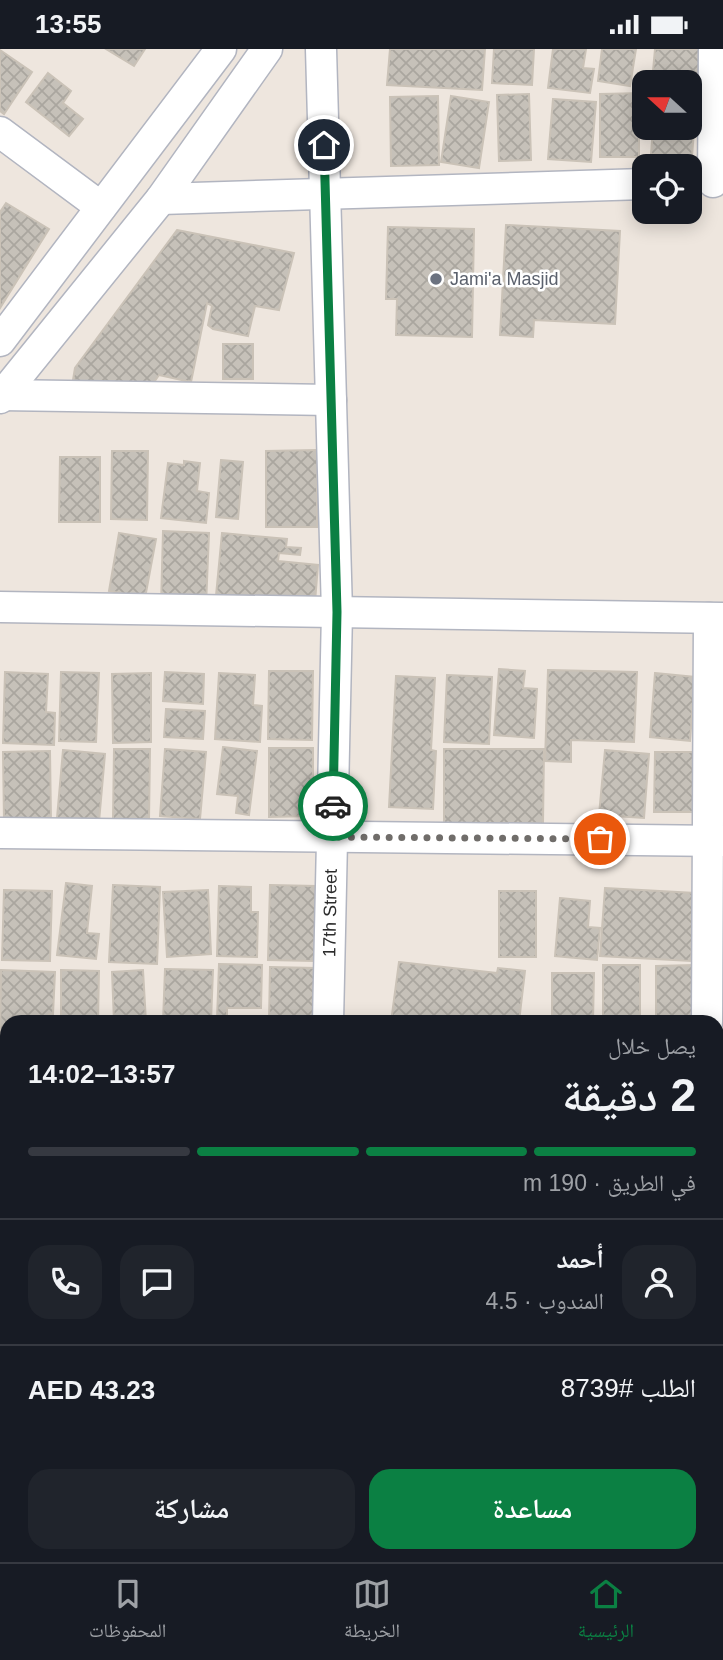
<!DOCTYPE html>
<html lang="ar">
<head>
<meta charset="utf-8">
<style>
	body { margin:0; font-family:Helvetica,"Noto Naskh Arabic",sans-serif; background:#20242c; color:#f1f3f6; direction:rtl; height:100vh; display:flex; flex-direction:column; font-size:26px; white-space:nowrap }
	* { box-sizing:border-box; margin:0 }
	p { font-size:23px; color:#9ea1a6 }
	.icon { flex:none; width:38px; height:38px; fill:none; stroke:currentColor; stroke-width:2; stroke-linecap:round; stroke-linejoin:round }
	.map { position:relative; flex:1; overflow:hidden; direction:ltr }
	.panel { position:absolute; left:0px; top:966px; width:724px; height:548px; display:flex; flex-direction:column; background:#171b24; border-radius:21px 21px 0 0; box-shadow:0 4px 18px #0003; direction:rtl }
	.panel>* { flex:none }
	.needle { width:46px; rotate:291deg }
	.fabs { position:absolute; left:632px; top:21px; display:grid; gap:14px }
	.fabs a { display:grid; place-items:center; width:70px; height:70px; border-radius:14px; background:#171b24; box-shadow:0 4px 18px #0003; font-size:35px }
	.pin { position:absolute; display:grid; place-items:center; width:60px; height:60px; color:#fff; margin:-30px; border:4px solid #fff; border-radius:50%; box-shadow:0 2px 7px #0007 }
	.courier { position:absolute; display:grid; place-items:center; width:70px; height:70px; margin:-35px; border:5px solid #0b8043; border-radius:50%; background:#fff; color:#222; box-shadow:0 2px 9px #0007 }
	.overview em { font-style:normal; font-weight:600 }
	.overview div { display:flex; flex-direction:column-reverse }
	.overview { display:flex; align-items:center; justify-content:space-between; height:119px; padding:0 28px }
	h1 { font-size:46px; font-weight:600; line-height:52px }
	.bar { display:grid; grid-template-columns:repeat(4,1fr); gap:10px 7px; align-content:center; height:84px; padding:0 28px }
	.bar i { height:9px; border-radius:5px; background:#363941 }
	.bar .selected { background:#0b8043 }
	.bar p { grid-column:span 4 }
	.line { display:flex; align-items:center; gap:18px; padding:0 28px; border-top:2px solid #363941 }
	.line div { flex:1 }
	.round { display:grid; place-items:center; flex:none; width:74px; height:74px; border-radius:21px; background:#20242c }
	.button { display:flex; gap:14px; margin-top:auto; padding:14px 28px }
	.button a { flex:1; height:80px; border-radius:21px; background:#0b8043; color:#fff; font-size:28px; font-weight:600; line-height:80px; text-align:center }
	.button a+a { background:#20242c; color:#f1f3f6 }
	.status { display:flex; justify-content:space-between; align-items:center; height:49px; padding:0 35px; background:#171b24; direction:ltr }
	.status svg { height:19px; fill:currentColor }
	.dock { display:flex; justify-content:space-around; align-items:center; height:98px; border-top:2px solid #363941; background:#171b24; font-size:19px; color:#9ea1a6 }
	.dock a { display:grid; justify-items:center; gap:4px }
	.dock .selected { color:#0b8043 }
	.map>svg:first-child { display:block }
	.building { fill:url(#building-cross-hatch); stroke:#cac2b7; stroke-width:2 }
	.lines { fill:none; stroke-linecap:round; stroke-linejoin:round }
	.minor-casing { stroke:#b2b5c0; stroke-width:33 }
	.minor { stroke:#fff; stroke-width:30 }
	.done { stroke:#706d6a; stroke-width:7; stroke-dasharray:0 12.6 }
	.route { stroke:#0b8043; stroke-width:9 }
	.worship-dot { fill:#6b7280; stroke:#fff; stroke-width:2.5 }
	.labels { text-anchor:middle; stroke-width:5; stroke-linejoin:round; paint-order:stroke }
	.worship-label { font-size:18px; fill:#5b616d; stroke:#fff; text-anchor:start }
	.street-label { font-size:18px; fill:#2c2c2c; stroke:#fff }
</style>
</head>
<body>
<div class="status"><b>13:55</b><svg viewBox="0 0 49 12"><path d="M0 12V9h3v3zM5 12V6h3v6zM10 12V3h3v9zM15 12V0h3v12zM26 1h20v11H26zM47 4h2v5h-2z"/></svg></div>
<div class="map">
<svg width="723" height="1513" viewBox="0 0 723 1513">
	<defs>
		<pattern id="building-cross-hatch" width="8" height="8" patternUnits="userSpaceOnUse" patternTransform="scale(1.75)"><rect width="8" height="8" fill="#c6c1b9"/><path d="M0 0l8 8M0 8l8-8" fill="none" stroke="#aaa69f"/></pattern>
	</defs>
	<rect width="100%" height="100%" fill="#eee6de"/>
	<g class="building">
		<path d="M106,0h39l-11,17z"/>
		<path d="M390,0h95l-3,41 -95,-5z"/>
		<path d="M494,0h40l-2,36 -40,-2z"/>
		<path d="M553,0h33l-3,19 11,1 -4,24 -42,-5z"/>
		<path d="M602,0h34l-6,37 -32,-5z"/>
		<path d="M655,0h45l-8,108 -41,-3 2,-26h37v-46h-38z"/>
		<path d="M0,1l32,22 -28,42 -4,-3z"/>
		<path d="M48,24l23,18 -8,12 20,16 -14,17 -43,-34z"/>
		<path d="M644,44v32h-5v32h-39v-63z"/>
		<path d="M529,45l2,66 -32,1 -2,-66z"/>
		<path d="M438,47l1,69 -48,1 -1,-69z"/>
		<path d="M451,47l38,6 -10,66 -38,-6z"/>
		<path d="M553,50l43,3 -5,60 -43,-3z"/>
		<path d="M6,154l43,26 -49,79v-96z"/>
		<path d="M506,176l114,6 -5,93 -81,-4 -1,17 -33,-2z"/>
		<path d="M388,178l86,2 -2,108 -76,-2 1,-36h-11z"/>
		<path d="M177,181l117,23 -15,57 -24,-4 -7,30 -35,-7 -5,-4 4,-19 -5,-3 -16,79 -32,-7 -13,19 -73,-14 2,-12z"/>
		<rect x="223" y="295" width="30" height="35"/>
		<path d="M317,401v77h-51v-76z"/>
		<path d="M112,402h36l-1,69 -36,-1z"/>
		<path d="M60,408h40v65h-41z"/>
		<path d="M221,411l22,2 -5,57 -22,-2z"/>
		<path d="M184,412l16,2 -3,28 12,2 -3,30 -45,-5 7,-55 16,2z"/>
		<path d="M163,482l46,2 -3,73 -45,-1z"/>
		<path d="M119,484l37,6 -11,59 -36,-7z"/>
		<path d="M222,484l65,6 -1,8 15,1 -1,7 -21,-2 -1,8 40,4 -3,37 -100,4z"/>
		<path d="M499,620l26,2 -2,17 14,1 -3,49 -40,-3z"/>
		<path d="M548,621l89,2 -3,70 -63,-2v22l-26,-1z"/>
		<path d="M269,622h44l-1,69 -44,-1z"/>
		<path d="M5,623l43,2 -2,38 9,1 -1,32 -51,-2z"/>
		<path d="M61,623l38,1 -3,69 -37,-1z"/>
		<path d="M165,623l39,2 -1,30 -40,-3z"/>
		<path d="M151,624v69l-38,1 -1,-69z"/>
		<path d="M219,624l36,2 -2,30 9,1 -2,36 -45,-3z"/>
		<path d="M655,624l40,4 -5,64 -40,-4z"/>
		<path d="M447,626l45,2 -3,67 -45,-2z"/>
		<path d="M396,627l39,2 -4,72 5,1 -3,58 -44,-2z"/>
		<path d="M166,660l39,2 -2,28 -39,-2z"/>
		<path d="M223,698l34,4 -8,64 -13,-2 2,-17 -21,-2z"/>
		<path d="M269,699h44v68l-44,1z"/>
		<path d="M114,700h36l-1,71h-36z"/>
		<path d="M165,700l41,3 -6,67 -40,-3z"/>
		<path d="M444,700h100l-1,74 -99,1z"/>
		<path d="M63,701l42,4 -6,68 -42,-4z"/>
		<path d="M605,701l44,4 -5,64 -45,-3z"/>
		<path d="M50,702l1,70h-47l-1,-69z"/>
		<path d="M655,703h40l-1,60h-40z"/>
		<path d="M66,834l26,3 -5,47 12,1 -3,25 -39,-4z"/>
		<path d="M113,836l47,2 -3,77 -48,-2z"/>
		<path d="M270,836l46,1 -2,75 -46,-1z"/>
		<path d="M219,837l32,1v25h7l-1,45 -40,-1z"/>
		<path d="M605,839l90,5 -4,68 -91,-5z"/>
		<path d="M4,841l48,1 -2,70 -48,-1z"/>
		<path d="M208,841l3,64 -44,3 -4,-65z"/>
		<rect x="499" y="842" width="37" height="66"/>
		<path d="M560,849l30,3 -2,26 12,1 -3,32 -42,-4z"/>
		<path d="M399,913l98,11 1,-5 27,3 -6,51h-128z"/>
		<path d="M219,915l43,1 -1,43h-34v12l-10,-1z"/>
		<rect x="603" y="916" width="37" height="57"/>
		<path d="M693,916v57h-37v-56z"/>
		<path d="M270,918l46,1 -1,54h-46z"/>
		<path d="M165,920l48,1 -2,52h-48z"/>
		<path d="M1,921l54,2 -2,42h-4l-1,8h-41v21h-7z"/>
		<path d="M61,921l38,1 -1,51h-37z"/>
		<path d="M143,921l3,52h-32l-2,-50z"/>
		<path d="M552,924h42l-1,49h-41z"/>
		<rect x="0" y="1086" width="7" height="17"/>
		<path d="M7,1399v60h-3z"/>
	</g>
	<g class="lines">
		<g class="minor-casing">
			<g id="minor">
				<path d="M321,0l16,563 -9,410"/>
				<path d="M0,83l101,75"/>
				<path d="M713,133l1,-133"/>
				<path d="M161,150l483,-15"/>
				<path d="M0,292l221,-292"/>
				<path d="M0,346l331,5"/>
				<path d="M0,349l161,-199 106,-150"/>
				<path d="M0,558l723,11"/>
				<path d="M0,784l723,8"/>
				<path d="M707,973l2,-404"/>
				<path d="M0,1017h7"/>
				<path d="M718,1017h5"/>
				<path d="M0,1054h7"/>
				<path d="M718,1055h5"/>
				<path d="M0,1254h7"/>
				<path d="M718,1259h5"/>
				<path d="M0,1476h7"/>
				<path d="M718,1477h5"/>
				<path d="M335,1507v6"/>
			</g>
		</g>
		<use href="#minor" class="minor"/>
	</g>
	<g class="lines">
		<path class="done" d="M333,757l-1,31 268,2"/>
		<path class="route" d="M324,96l13,467 -4,194"/>
	</g>
	<circle class="worship-dot" cx="436" cy="230" r="7"/>
	<g class="labels">
		<g class="worship-label">
			<text x="450" y="236">Jami'a Masjid</text>
		</g>
		<g class="street-label">
			<text transform="translate(330 864) rotate(-89)" y="6">17th Street</text>
		</g>
	</g>
</svg>
<div class="fabs">
<a><svg class="needle" viewBox="-14 -14 28 28"><path d="M0-13l5 13h-10z" fill="#e53935"/><path d="M0 13l5-13h-10z" fill="#9ea1a6"/></svg></a>
<a><svg class="icon" aria-label="locate" viewBox="0 0 24 24"><circle cx="12" cy="12" r="6"/><path d="M12 2v4M12 18v4M2 12h4M18 12h4"/></svg></a>
</div>
<div class="pin" style="left:600px;top:790px;background:#ea580c"><svg class="icon" aria-label="bag" viewBox="0 0 24 24"><path d="M5 8h14l-1 12H6zM9 8a3 3 0 0 1 6 0"/></svg></div>
<div class="pin" style="left:324px;top:96px;background:#1f2937"><svg class="icon" aria-label="home" viewBox="0 0 24 24"><path d="M3 11l9-7 9 7M6 9v11h12V9"/></svg></div>
<div class="courier" style="left:333px;top:757px"><svg class="icon" aria-label="car" viewBox="0 0 24 24"><path d="M5 17H2v-5l4-1 3-4h7l3 4 3 1v5h-3M9 17h6M6 11h13"/><circle cx="7" cy="17" r="2"/><circle cx="17" cy="17" r="2"/></svg></div>
<section class="panel">
<div class="overview"><div><h1>2 دقيقة</h1><p>يصل خلال</p></div><em>13:57–14:02</em></div>
<div class="bar"><i class="selected"></i><i class="selected"></i><i class="selected"></i><i></i><p>في الطريق · 190 m</p></div>
<div class="line" style="height:126px"><a class="round"><svg class="icon" aria-label="person" viewBox="0 0 24 24"><circle cx="12" cy="8" r="4"/><path d="M4 21q1-7 8-7t8 7"/></svg></a><div><b>أحمد</b><p>المندوب · 4.5</p></div><a class="round"><svg class="icon" aria-label="chat" viewBox="0 0 24 24"><path d="M4 5h16v11H9l-5 4z"/></svg></a><a class="round"><svg class="icon" aria-label="phone" viewBox="0 0 24 24"><path d="M5 4h4l2 5-3 2q2 4 5 5l2-3 5 2v4C11 20 4 13 5 4z"/></svg></a></div>
<div class="line" style="height:91px"><div>الطلب #8739</div><b>AED 43.23</b></div>
<div class="button"><a>مساعدة</a><a>مشاركة</a></div>
</section>
</div>
<nav class="dock">
<a class="selected"><svg class="icon" aria-label="home" viewBox="0 0 24 24"><path d="M3 11l9-7 9 7M6 9v11h12V9"/></svg>الرئيسية</a>
<a><svg class="icon" aria-label="map" viewBox="0 0 24 24"><path d="M3 6l6-2 6 2 6-2v14l-6 2-6-2-6 2zM9 4v14M15 6v14"/></svg>الخريطة</a>
<a><svg class="icon" aria-label="saved" viewBox="0 0 24 24"><path d="M7 4h10v16l-5-4-5 4z"/></svg>المحفوظات</a>
</nav>
</body>
</html>
